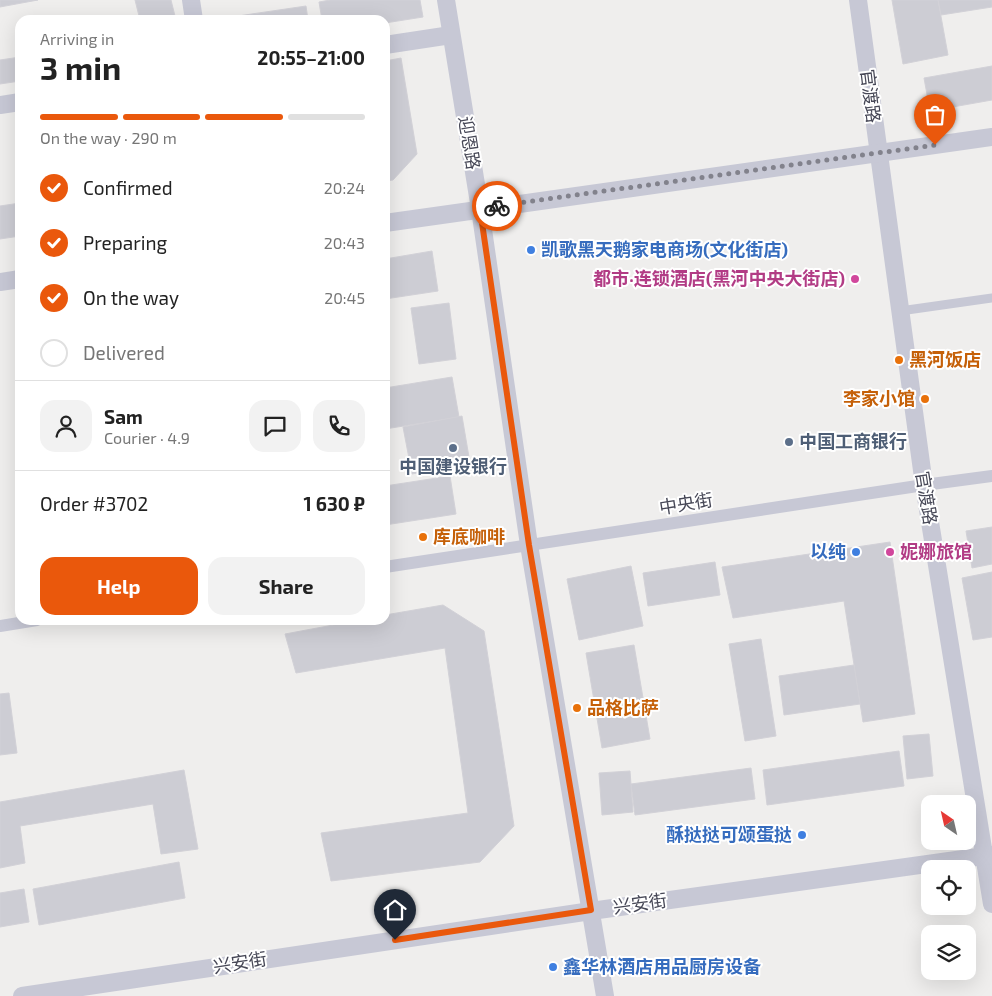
<!DOCTYPE html>
<html lang="en">
<head>
<meta charset="utf-8">
<style>
	body { margin:0; font-family:"Exo 2","Noto Sans SC",sans-serif; background:#f2f2f2; color:#222; height:100vh; display:flex; flex-direction:column; font-size:19px; white-space:nowrap }
	* { box-sizing:border-box; margin:0 }
	p { font-size:16px; color:#767676 }
	.icon { flex:none; width:28px; height:28px; fill:none; stroke:currentColor; stroke-width:2; stroke-linecap:round; stroke-linejoin:round }
	.map { position:relative; flex:1; overflow:hidden }
	.panel { position:absolute; left:15px; top:15px; width:375px; height:610px; display:flex; flex-direction:column; background:#fff; border-radius:15px; box-shadow:0 5px 20px #0002 }
	.panel>* { flex:none }
	.needle { width:32px; rotate:326deg }
	.tools { position:absolute; left:921px; top:795px; display:grid; gap:10px }
	.tools a { display:grid; place-items:center; width:55px; height:55px; border-radius:10px; background:#fff; box-shadow:0 5px 20px #0002; font-size:25px }
	.pin { position:absolute; display:grid; place-items:center; width:42px; height:42px; color:#fff; margin:-51px -21px; border-radius:50% 50% 50% 0; rotate:-45deg; box-shadow:0 0 5px #0007 }
	.pin .icon { rotate:45deg }
	.courier { position:absolute; display:grid; place-items:center; width:50px; height:50px; margin:-25px; border:4px solid #ea580c; border-radius:50%; background:#fff; color:#222; box-shadow:0 1px 6px #0007 }
	.summary em { font-style:normal; font-weight:700 }
	.summary div { display:flex; flex-direction:column-reverse }
	.summary { display:flex; align-items:center; justify-content:space-between; height:85px; padding:0 25px }
	h1 { font-size:32px; font-weight:700; line-height:38px }
	.bar { display:grid; grid-template-columns:repeat(4,1fr); gap:8px 5px; align-content:center; height:60px; padding:0 25px }
	.bar i { height:6px; border-radius:4px; background:#e0e0e0 }
	.bar .current { background:#ea580c }
	.bar p { grid-column:span 4 }
	.line { display:flex; align-items:center; gap:12px; padding:0 25px; border-top:1px solid #e0e0e0 }
	.line div { flex:1 }
	.round { display:grid; place-items:center; flex:none; width:52px; height:52px; border-radius:15px; background:#f2f2f2 }
	ol { padding:0 25px; list-style:none }
	li { display:flex; align-items:center; gap:15px; height:55px }
	li p { margin-inline-start:auto }
	li .icon { padding:5px; border-radius:50%; background:#ea580c; color:#fff; stroke-width:4 }
	li:last-child { color:#767676 }
	li i { width:28px; height:28px; border:2px solid #e0e0e0; border-radius:50% }
	.action { display:flex; gap:10px; margin-top:auto; padding:10px 25px }
	.action a { flex:1; height:58px; border-radius:15px; background:#ea580c; color:#fff; font-size:20px; font-weight:700; line-height:58px; text-align:center }
	.action a+a { background:#f2f2f2; color:#222 }
	.map>svg:first-child { display:block }
	.building { fill:#cdcdd4; stroke:#d2d1d7 }
	.lines { fill:none; stroke-linecap:round; stroke-linejoin:round }
	.service { stroke:#c7c8d5; stroke-width:9 }
	.pedestrian { stroke:#c7c8d5; stroke-width:12 }
	.minor { stroke:#c7c8d5; stroke-width:18 }
	.done { stroke:#82828c; stroke-width:5; stroke-dasharray:0 9 }
	.route { stroke:#ea580c; stroke-width:6 }
	.shop-dot { fill:#3f7fe0; stroke:#fff; stroke-width:2 }
	.hotel-dot { fill:#d1479c; stroke:#fff; stroke-width:2 }
	.food-dot { fill:#e8710a; stroke:#fff; stroke-width:2 }
	.service-dot { fill:#5c6f8a; stroke:#fff; stroke-width:2 }
	.labels { text-anchor:middle; stroke-width:4; stroke-linejoin:round; paint-order:stroke }
	.street-label { font-size:18px; fill:#474857; stroke:#fff }
	.shop-label { font-size:18px; font-weight:bold; fill:#366cbe; stroke:#fff; text-anchor:start }
	.hotel-label { font-size:18px; font-weight:bold; fill:#b23c85; stroke:#fff; text-anchor:end }
	.food-label { font-size:18px; font-weight:bold; fill:#c56008; stroke:#fff; text-anchor:start }
	.service-label { font-size:18px; font-weight:bold; fill:#4e5e75; stroke:#fff; text-anchor:start }
</style>
</head>
<body>
<div class="map">
<svg width="992" height="996" viewBox="0 0 992 996">
	<rect width="100%" height="100%" fill="#efeeed"/>
	<g class="building">
		<path d="M0,0h38l-38,7z"/>
		<path d="M135,0h36l5,20h-36z"/>
		<path d="M330,0h90l3,17 -38,6v-3h-63l-3,-18z"/>
		<path d="M892,0h46l10,55 -45,9z"/>
		<path d="M938,0h54v7l-51,8z"/>
		<path d="M306,6l2,14h-97z"/>
		<path d="M20,57v24l-20,3v-24z"/>
		<path d="M401,58l16,96 -24,26 -8,1v-120z"/>
		<path d="M992,66v34l-62,11 -6,-33z"/>
		<path d="M20,203v33l-20,3v-33z"/>
		<path d="M432,251l6,40 -53,8v-40z"/>
		<path d="M449,303l7,56 -37,5 -8,-56z"/>
		<path d="M16,327h4v27z"/>
		<path d="M452,377l7,40 -74,12v-41z"/>
		<path d="M462,416l8,47 -58,11 -9,-47z"/>
		<path d="M450,476l6,38 -71,11v-39z"/>
		<path d="M992,527v37l-20,4 -6,-37z"/>
		<path d="M890,542l25,172 -52,8 -19,-121 -111,17 -11,-51z"/>
		<path d="M715,562l5,33 -72,11 -5,-33z"/>
		<path d="M631,566l12,60 -64,14 -12,-61z"/>
		<path d="M992,572v65l-19,3 -11,-62z"/>
		<path d="M443,605l41,26 30,195 -34,36 -149,19 -10,-48 147,-20 -23,-165 -149,25 -11,-39 75,-14h25v-5z"/>
		<path d="M761,639l15,97 -31,5 -16,-97z"/>
		<path d="M634,645l16,94 -48,9 -16,-95z"/>
		<path d="M854,665l6,39 -76,11 -5,-39z"/>
		<path d="M9,693l8,60 -17,2v-61z"/>
		<path d="M929,734l4,42 -26,3 -4,-43z"/>
		<path d="M899,751l5,35 -137,19 -4,-35z"/>
		<path d="M751,768l4,31 -120,16 -4,-31z"/>
		<path d="M184,770l14,79 -37,5 -8,-50 -133,22 5,37 -25,5v-66z"/>
		<path d="M630,771l3,41 -31,3 -3,-42z"/>
		<path d="M179,862l6,36 -146,27 -6,-36z"/>
		<path d="M24,889l5,33 -29,5v-34z"/>
	</g>
	<g class="lines">
		<path class="service" d="M900,311l92,-13"/>
		<g class="pedestrian">
			<path d="M385,567l539,-82 68,-9"/>
			<path d="M0,626l37,-6"/>
		</g>
		<g class="minor">
			<path d="M191,0l3,20"/>
			<path d="M446,0l34,209 49,336 76,451"/>
			<path d="M858,0l66,485 68,419"/>
			<path d="M385,45l66,-10"/>
			<path d="M0,105l20,-3"/>
			<path d="M385,223l607,-86"/>
			<path d="M0,282l20,-3"/>
			<path d="M22,996l569,-85 401,-56"/>
		</g>
	</g>
	<g class="lines">
		<path class="done" d="M497,206l438,-61"/>
		<path class="route" d="M395,940l196,-30 -62,-365 -49,-336 17,-3"/>
	</g>
	<g class="shop-dot">
		<circle cx="531" cy="250" r="5"/>
		<circle cx="856" cy="552" r="5"/>
		<circle cx="802" cy="835" r="5"/>
		<circle cx="553" cy="967" r="5"/>
	</g>
	<g class="hotel-dot">
		<circle cx="855" cy="279" r="5"/>
		<circle cx="890" cy="552" r="5"/>
	</g>
	<g class="food-dot">
		<circle cx="899" cy="360" r="5"/>
		<circle cx="925" cy="399" r="5"/>
		<circle cx="423" cy="537" r="5"/>
		<circle cx="577" cy="708" r="5"/>
	</g>
	<g class="service-dot">
		<circle cx="789" cy="442" r="5"/>
		<circle cx="453" cy="448" r="5"/>
	</g>
	<g class="labels">
		<g class="street-label">
			<text transform="translate(870 96) rotate(83)" y="6">官渡路</text>
			<text transform="translate(469 143) rotate(81)" y="6">迎恩路</text>
			<text transform="translate(926 498) rotate(81)" y="6">官渡路</text>
			<text transform="translate(686 504) rotate(-9)" y="6">中央街</text>
			<text transform="translate(640 904) rotate(-8)" y="6">兴安街</text>
			<text transform="translate(240 963) rotate(-9)" y="6">兴安街</text>
		</g>
		<g class="shop-label">
			<text x="541" y="256">凯歌黑天鹅家电商场(文化街店)</text>
			<text x="846" y="558" text-anchor="end">以纯</text>
			<text x="792" y="841" text-anchor="end">酥挞挞可颂蛋挞</text>
			<text x="563" y="973">鑫华林酒店用品厨房设备</text>
		</g>
		<g class="hotel-label">
			<text x="845" y="285">都市·连锁酒店(黑河中央大街店)</text>
			<text x="900" y="558" text-anchor="start">妮娜旅馆</text>
		</g>
		<g class="food-label">
			<text x="909" y="366">黑河饭店</text>
			<text x="915" y="405" text-anchor="end">李家小馆</text>
			<text x="433" y="543">库底咖啡</text>
			<text x="587" y="714">品格比萨</text>
		</g>
		<g class="service-label">
			<text x="799" y="448">中国工商银行</text>
			<text x="453" y="473" text-anchor="middle">中国建设银行</text>
		</g>
	</g>
</svg>
<div class="tools">
<a><svg class="needle" viewBox="-14 -14 28 28"><path d="M0-13l5 13h-10z" fill="#e53935"/><path d="M0 13l5-13h-10z" fill="#767676"/></svg></a>
<a><svg class="icon" aria-label="locate" viewBox="0 0 24 24"><circle cx="12" cy="12" r="6"/><path d="M12 2v4M12 18v4M2 12h4M18 12h4"/></svg></a>
<a><svg class="icon" aria-label="layers" viewBox="0 0 24 24"><path d="M12 4l9 5-9 5-9-5zM3 14l9 5 9-5"/></svg></a>
</div>
<div class="pin" style="left:935px;top:145px;background:#ea580c"><svg class="icon" aria-label="bag" viewBox="0 0 24 24"><path d="M5 8h14l-1 12H6zM9 8a3 3 0 0 1 6 0"/></svg></div>
<div class="pin" style="left:395px;top:940px;background:#1f2937"><svg class="icon" aria-label="home" viewBox="0 0 24 24"><path d="M3 11l9-7 9 7M6 9v11h12V9"/></svg></div>
<div class="courier" style="left:497px;top:206px"><svg class="icon" aria-label="bike" viewBox="0 0 24 24"><circle cx="6" cy="16" r="4"/><circle cx="18" cy="16" r="4"/><path d="M6 16l4-8h5l3 8M10 8l3 8H6M13 5h3"/></svg></div>
<section class="panel">
<div class="summary"><div><h1>3 min</h1><p>Arriving in</p></div><em>20:55–21:00</em></div>
<div class="bar"><i class="current"></i><i class="current"></i><i class="current"></i><i></i><p>On the way · 290 m</p></div>
<ol>
<li><svg class="icon" aria-label="check" viewBox="0 0 24 24"><path d="M5 12l5 5 9-10"/></svg>Confirmed<p>20:24</p></li>
<li><svg class="icon" aria-label="check" viewBox="0 0 24 24"><path d="M5 12l5 5 9-10"/></svg>Preparing<p>20:43</p></li>
<li><svg class="icon" aria-label="check" viewBox="0 0 24 24"><path d="M5 12l5 5 9-10"/></svg>On the way<p>20:45</p></li>
<li><i></i>Delivered</li>
</ol>
<div class="line" style="height:90px"><a class="round"><svg class="icon" aria-label="person" viewBox="0 0 24 24"><circle cx="12" cy="8" r="4"/><path d="M4 21q1-7 8-7t8 7"/></svg></a><div><b>Sam</b><p>Courier · 4.9</p></div><a class="round"><svg class="icon" aria-label="chat" viewBox="0 0 24 24"><path d="M4 5h16v11H9l-5 4z"/></svg></a><a class="round"><svg class="icon" aria-label="phone" viewBox="0 0 24 24"><path d="M5 4h4l2 5-3 2q2 4 5 5l2-3 5 2v4C11 20 4 13 5 4z"/></svg></a></div>
<div class="line" style="height:65px"><div>Order #3702</div><b>1 630 ₽</b></div>
<div class="action"><a>Help</a><a>Share</a></div>
</section>
</div>
</body>
</html>
